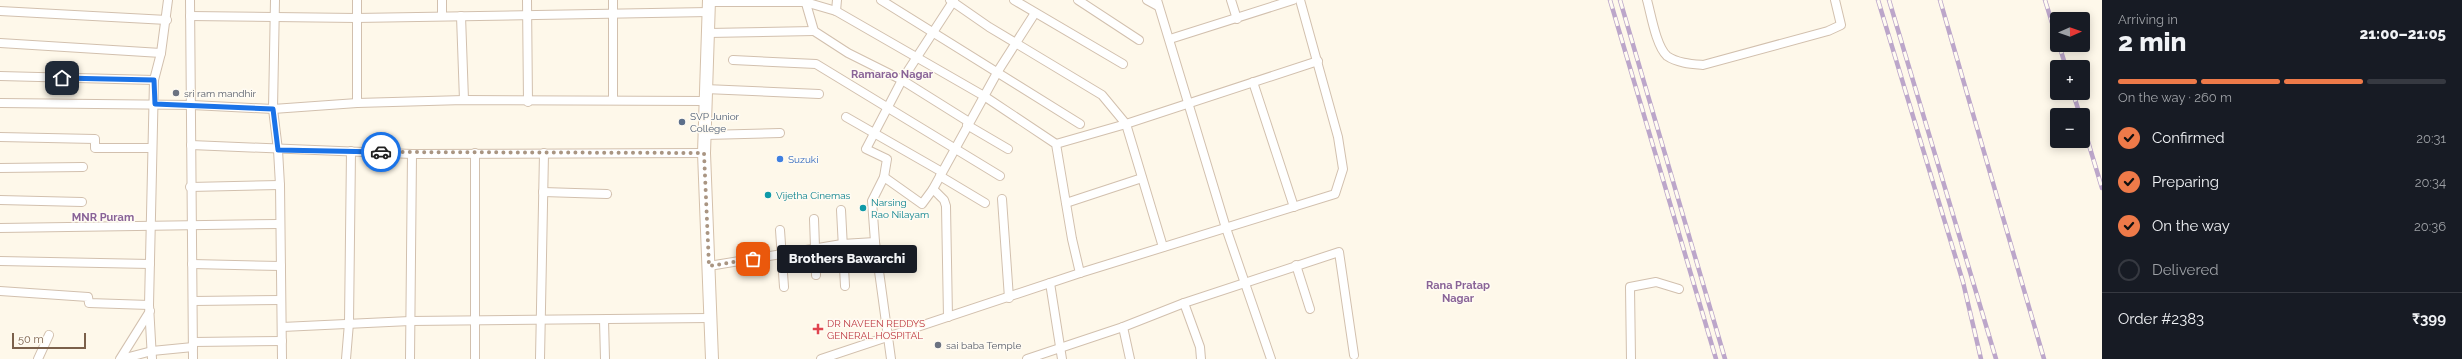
<!DOCTYPE html>
<html lang="en">
<head>
<meta charset="utf-8">
<style>
	body { margin:0; font-family:Raleway,sans-serif; background:#20242c; color:#f1f3f6; height:100vh; display:flex; flex-direction:column; font-size:15px; white-space:nowrap }
	* { box-sizing:border-box; margin:0 }
	p { font-size:13px; color:#9ea1a6 }
	.icon { flex:none; width:22px; height:22px; fill:none; stroke:currentColor; stroke-width:2; stroke-linecap:round; stroke-linejoin:round }
	.map { position:relative; flex:1; overflow:hidden }
	.drawer { display:flex; flex-direction:column; background:#171b24; width:360px }
	.drawer>* { flex:none }
	.needle { width:26px; rotate:88deg }
	.tools { position:absolute; left:2050px; top:12px; display:grid; gap:8px }
	.tools a { display:grid; place-items:center; width:40px; height:40px; border-radius:4px; background:#171b24; box-shadow:0 2px 10px #0003; font-size:20px }
	.scale { position:absolute; left:12px; bottom:10px; width:74px; box-sizing:border-box; padding-left:4px; border:2px solid #7b604a; border-top:0; font-size:11px; line-height:14px; white-space:nowrap; color:#7b604a; -webkit-text-stroke:3px #fffbf2; paint-order:stroke }
	.pin { position:absolute; display:grid; place-items:center; width:34px; height:34px; color:#fff; margin:-17px; border-radius:8px; box-shadow:0 2px 6px #0006 }
	.courier { position:absolute; display:grid; place-items:center; width:40px; height:40px; margin:-20px; border:3px solid #1a73e8; border-radius:50%; background:#fff; color:#222; box-shadow:0 1px 5px #0007 }
	.bubble { position:absolute; height:28px; border-radius:4px; background:#171b24; box-shadow:0 2px 10px #0003; font-size:13px; font-weight:800; line-height:28px; text-align:center }
	.head em { font-style:normal; font-weight:800 }
	.head div { display:flex; flex-direction:column-reverse }
	.head { display:flex; align-items:center; justify-content:space-between; height:68px; padding:0 16px }
	h1 { font-size:26px; font-weight:800; line-height:30px }
	.bar { display:grid; grid-template-columns:repeat(4,1fr); gap:6px 4px; align-content:center; height:48px; padding:0 16px }
	.bar i { height:5px; border-radius:3px; background:#363941 }
	.bar .current { background:#ee7a49 }
	.bar p { grid-column:span 4 }
	.line { display:flex; align-items:center; gap:10px; padding:0 16px; border-top:1px solid #363941 }
	.line div { flex:1 }
	ol { padding:0 16px; list-style:none }
	li { display:flex; align-items:center; gap:12px; height:44px }
	li p { margin-inline-start:auto }
	li .icon { padding:4px; border-radius:50%; background:#ee7a49; color:#111; stroke-width:4 }
	li:last-child { color:#9ea1a6 }
	li i { width:22px; height:22px; border:2px solid #363941; border-radius:50% }
	main { display:flex; flex:1; min-height:0 }
	.map>svg:first-child { display:block }
	.lines { fill:none; stroke-linecap:round; stroke-linejoin:round }
	.street-casing { stroke:#d2c0ae; stroke-width:10 }
	.secondary-casing { stroke:#d5c1ab; stroke-width:14 }
	.street { stroke:#fff; stroke-width:8 }
	.secondary { stroke:#fff; stroke-width:12 }
	.rail-casing { stroke:#bca6ca; stroke-width:4.5 }
	.rail { stroke:#fffbf2; stroke-width:3; stroke-dasharray:9; stroke-linecap:butt }
	.done { stroke:#a99582; stroke-width:4; stroke-dasharray:0 7.2 }
	.route { stroke:#1a73e8; stroke-width:5 }
	.worship-dot { fill:#6b7280; stroke:#fffbf2; stroke-width:1.5 }
	.service-dot { fill:#5c6f8a; stroke:#fffbf2; stroke-width:1.5 }
	.shop-dot { fill:#3f7fe0; stroke:#fffbf2; stroke-width:1.5 }
	.culture-dot { fill:#0f9aa8; stroke:#fffbf2; stroke-width:1.5 }
	.health-dot { fill:#e0444e; stroke:#fffbf2; stroke-width:1.5 }
	.labels { text-anchor:middle; stroke-width:3; stroke-linejoin:round; paint-order:stroke }
	.worship-label { font-size:10px; fill:#5b616d; stroke:#fffbf2; text-anchor:start }
	.service-label { font-size:10px; fill:#4e5e75; stroke:#fffbf2; text-anchor:start }
	.shop-label { font-size:10px; fill:#366cbe; stroke:#fffbf2; text-anchor:start }
	.culture-label { font-size:10px; fill:#0d838f; stroke:#fffbf2; text-anchor:start }
	.health-label { font-size:10px; fill:#be3a42; stroke:#fffbf2; text-anchor:start }
	.neighbourhood-label { font-size:11px; font-weight:bold; fill:#896397; stroke:#fffbf2 }
</style>
</head>
<body>
<main>
<div class="map">
<svg width="2102" height="359" viewBox="0 0 2102 359">
	<rect width="100%" height="100%" fill="#fef8ea"/>
	<g class="lines">
		<g class="street-casing">
			<g id="street">
				<path d="M190,0l3,359"/>
				<path d="M275,0l-2,109 5,41 2,35 2,174"/>
				<path d="M357,0v103"/>
				<path d="M527,0l1,102"/>
				<path d="M805,0l9,31 34,22 54,27 67,42"/>
				<path d="M881,0l199,124"/>
				<path d="M950,0l39,27 113,68 24,29 37,123"/>
				<path d="M1014,0l109,64"/>
				<path d="M1078,0l61,40"/>
				<path d="M1147,0l11,6"/>
				<path d="M1157,0l69,228 45,131"/>
				<path d="M1231,0l6,19"/>
				<path d="M1647,0c4,14 9,46 20,56 10,7 25,8 36,9l125,-34 13,-6 -6,-25"/>
				<path d="M709,2h96l31,9 148,85 72,48 16,95 8,34"/>
				<path d="M0,11l167,9"/>
				<path d="M836,11l1,-11"/>
				<path d="M190,16l166,2 353,-6"/>
				<path d="M442,16v-16"/>
				<path d="M461,16l3,84"/>
				<path d="M708,33l106,-2"/>
				<path d="M1170,39l123,-39"/>
				<path d="M0,43l161,10"/>
				<path d="M733,60l83,4 184,112"/>
				<path d="M0,76l154,4"/>
				<path d="M1253,82l41,125"/>
				<path d="M705,89l114,5"/>
				<path d="M613,100v-100"/>
				<path d="M0,103l192,2 81,4 84,-6 107,-3 241,1"/>
				<path d="M846,117l96,55"/>
				<path d="M967,125l41,24"/>
				<path d="M705,135l75,-2"/>
				<path d="M0,137l95,2v9h57"/>
				<path d="M1056,144l70,-20 192,-63"/>
				<path d="M191,145l221,9 292,-1"/>
				<path d="M475,153v206"/>
				<path d="M0,168l83,-1"/>
				<path d="M940,176l45,27"/>
				<path d="M884,177l3,-18 -21,-10 36,-69 52,-80"/>
				<path d="M190,187l90,-2"/>
				<path d="M933,189l11,11 2,6 2,111"/>
				<path d="M543,192l64,2"/>
				<path d="M1002,199l7,99"/>
				<path d="M0,200l82,2"/>
				<path d="M1066,203l76,-25"/>
				<path d="M841,210l4,76"/>
				<path d="M814,219l2,56"/>
				<path d="M0,228l279,-4"/>
				<path d="M780,230l4,57"/>
				<path d="M0,261l150,3"/>
				<path d="M192,264l89,2"/>
				<path d="M1296,265l14,44"/>
				<path d="M709,266l133,-22 33,-2"/>
				<path d="M1050,283l12,76"/>
				<path d="M0,291l88,6 1,6 60,2"/>
				<path d="M193,301l88,-1"/>
				<path d="M1184,303l16,44 1,12"/>
				<path d="M604,320l1,39"/>
				<path d="M282,327l128,-6 299,-3"/>
				<path d="M1123,327l7,32"/>
				<path d="M193,342l89,-1"/>
				<path d="M38,359l11,-24"/>
				<path d="M120,359l30,-48"/>
				<path d="M121,359l31,-8 41,-4"/>
				<path d="M152,359l-3,-54 5,-225 7,-27 7,-53"/>
				<path d="M346,359l3,-36 2,-172"/>
				<path d="M410,359l2,-205"/>
				<path d="M540,359l4,-206"/>
				<path d="M821,359l259,-86 255,-79 8,-25 -5,-32 -38,-137"/>
				<path d="M891,359l-16,-117 -3,-41 12,-24 38,27 11,-15 65,-118 37,-58"/>
				<path d="M1027,359l96,-32 61,-24 155,-51 15,103"/>
				<path d="M1631,359l-1,-72 26,-5 23,7"/>
			</g>
		</g>
		<g class="secondary-casing">
			<path id="secondary" d="M709,0l-5,153 8,206"/>
		</g>
		<use href="#street" class="street"/>
		<use href="#secondary" class="secondary"/>
		<g class="rail-casing">
			<g id="rail">
				<path d="M1610,0l106,359"/>
				<path d="M1620,0l105,359"/>
				<path d="M1878,0l85,282 18,77"/>
				<path d="M1889,0l107,359"/>
				<path d="M1940,0l104,359"/>
				<path d="M2045,0l12,39"/>
				<path d="M2059,45l7,22"/>
				<path d="M2073,93l7,22"/>
				<path d="M2083,125l19,63"/>
			</g>
		</g>
		<use href="#rail" class="rail"/>
	</g>
	<g class="lines">
		<path class="done" d="M381,152l323,1 5,113 44,-7"/>
		<path class="route" d="M62,78l92,2 1,24 118,5 5,41 103,2"/>
	</g>
	<g class="worship-dot">
		<circle cx="176" cy="93" r="4"/>
		<circle cx="938" cy="345" r="4"/>
	</g>
	<circle class="service-dot" cx="682" cy="122" r="4"/>
	<circle class="shop-dot" cx="780" cy="159" r="4"/>
	<g class="culture-dot">
		<circle cx="768" cy="195" r="4"/>
		<circle cx="863" cy="208" r="4"/>
	</g>
	<path class="health-dot" d="M816 323h4v4h4v4h-4v4h-4v-4h-4v-4h4z"/>
	<g class="labels">
		<g class="worship-label">
			<text x="184" y="97">sri ram mandhir</text>
			<text x="946" y="349">sai baba Temple</text>
		</g>
		<g class="service-label">
			<text x="690" y="120">SVP Junior<tspan x="690" dy="12">College</tspan></text>
		</g>
		<g class="shop-label">
			<text x="788" y="163">Suzuki</text>
		</g>
		<g class="culture-label">
			<text x="776" y="199">Vijetha Cinemas</text>
			<text x="871" y="206">Narsing<tspan x="871" dy="12">Rao Nilayam</tspan></text>
		</g>
		<g class="health-label">
			<text x="827" y="327">DR NAVEEN REDDYS<tspan x="827" dy="12">GENERAL HOSPITAL</tspan></text>
		</g>
		<g class="neighbourhood-label">
			<text x="892" y="78">Ramarao Nagar</text>
			<text x="103" y="221">MNR Puram</text>
			<text x="1458" y="289">Rana Pratap<tspan x="1458" dy="13">Nagar</tspan></text>
		</g>
	</g>
</svg>
<div class="tools">
<a><svg class="needle" viewBox="-14 -14 28 28"><path d="M0-13l5 13h-10z" fill="#e53935"/><path d="M0 13l5-13h-10z" fill="#9ea1a6"/></svg></a>
<a>+</a>
<a>−</a>
</div>
<div class="scale">50 m</div>
<div class="pin" style="left:753px;top:259px;background:#ea580c"><svg class="icon" aria-label="bag" viewBox="0 0 24 24"><path d="M5 8h14l-1 12H6zM9 8a3 3 0 0 1 6 0"/></svg></div>
<div class="pin" style="left:62px;top:78px;background:#1f2937"><svg class="icon" aria-label="home" viewBox="0 0 24 24"><path d="M3 11l9-7 9 7M6 9v11h12V9"/></svg></div>
<div class="courier" style="left:381px;top:152px"><svg class="icon" aria-label="car" viewBox="0 0 24 24"><path d="M5 17H2v-5l4-1 3-4h7l3 4 3 1v5h-3M9 17h6M6 11h13"/><circle cx="7" cy="17" r="2"/><circle cx="17" cy="17" r="2"/></svg></div>
<div class="bubble" style="left:777px;top:245px;width:140px">Brothers Bawarchi</div>
</div>
<section class="drawer">
<div class="head"><div><h1>2 min</h1><p>Arriving in</p></div><em>21:00–21:05</em></div>
<div class="bar"><i class="current"></i><i class="current"></i><i class="current"></i><i></i><p>On the way · 260 m</p></div>
<ol>
<li><svg class="icon" aria-label="check" viewBox="0 0 24 24"><path d="M5 12l5 5 9-10"/></svg>Confirmed<p>20:31</p></li>
<li><svg class="icon" aria-label="check" viewBox="0 0 24 24"><path d="M5 12l5 5 9-10"/></svg>Preparing<p>20:34</p></li>
<li><svg class="icon" aria-label="check" viewBox="0 0 24 24"><path d="M5 12l5 5 9-10"/></svg>On the way<p>20:36</p></li>
<li><i></i>Delivered</li>
</ol>
<div class="line" style="height:52px"><div>Order #2383</div><b>₹399</b></div>
</section>
</main>
</body>
</html>
